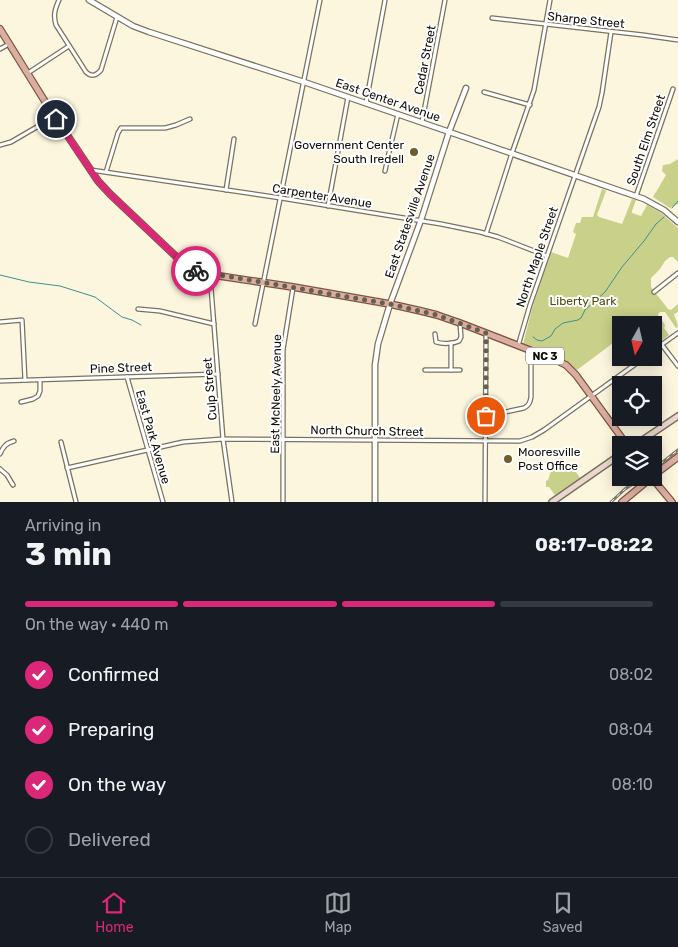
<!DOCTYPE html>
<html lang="en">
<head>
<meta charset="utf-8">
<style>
	body { margin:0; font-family:Rubik,sans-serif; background:#242831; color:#f1f3f6; height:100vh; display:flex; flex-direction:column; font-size:19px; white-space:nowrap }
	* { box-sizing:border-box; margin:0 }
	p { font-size:16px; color:#9ea1a6 }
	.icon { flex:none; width:28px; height:28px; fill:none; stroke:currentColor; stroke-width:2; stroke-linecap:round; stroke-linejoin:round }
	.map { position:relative; height:502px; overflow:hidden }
	.sheet { display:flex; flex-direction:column; background:#171b24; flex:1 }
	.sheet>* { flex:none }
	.needle { width:32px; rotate:188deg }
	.tools { position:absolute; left:612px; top:316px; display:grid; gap:10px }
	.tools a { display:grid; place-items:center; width:50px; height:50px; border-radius:0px; background:#171b24; box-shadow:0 2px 12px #0003; font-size:25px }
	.pin { position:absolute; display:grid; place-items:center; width:42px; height:42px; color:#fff; margin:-21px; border:2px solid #fff; border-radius:50%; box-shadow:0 1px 5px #0007 }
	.courier { position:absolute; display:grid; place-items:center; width:50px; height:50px; margin:-25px; border:4px solid #db2777; border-radius:50%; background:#fff; color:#222; box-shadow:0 1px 6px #0007 }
	.summary em { font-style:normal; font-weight:700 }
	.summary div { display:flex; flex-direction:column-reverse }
	.summary { display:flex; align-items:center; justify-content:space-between; height:85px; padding:0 25px }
	h1 { font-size:32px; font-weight:700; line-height:38px }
	.bar { display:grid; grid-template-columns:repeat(4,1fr); gap:8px 5px; align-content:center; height:60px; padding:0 25px }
	.bar i { height:6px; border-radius:4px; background:#363941 }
	.bar .selected { background:#db2777 }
	.bar p { grid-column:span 4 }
	ol { padding:0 25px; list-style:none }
	li { display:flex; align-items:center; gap:15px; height:55px }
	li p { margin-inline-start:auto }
	li .icon { padding:5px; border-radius:50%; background:#db2777; color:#fff; stroke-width:4 }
	li:last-child { color:#9ea1a6 }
	li i { width:28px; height:28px; border:2px solid #363941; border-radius:50% }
	.dock { display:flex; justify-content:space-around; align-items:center; height:70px; border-top:1px solid #363941; background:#171b24; font-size:14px; color:#9ea1a6 }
	.dock a { display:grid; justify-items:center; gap:2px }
	.dock .selected { color:#db2777 }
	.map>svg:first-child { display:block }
	.green { fill:#c8d089 }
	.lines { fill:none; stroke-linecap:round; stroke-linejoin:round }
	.stream { stroke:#3d918f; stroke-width:1 }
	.minor-casing { stroke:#79725e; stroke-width:5.5 }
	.tertiary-casing { stroke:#79725e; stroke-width:7 }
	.secondary-casing { stroke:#79725e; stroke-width:8 }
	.primary-casing { stroke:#825342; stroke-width:8 }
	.minor { stroke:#fff; stroke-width:3 }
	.tertiary { stroke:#fff; stroke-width:4.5 }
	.secondary { stroke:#ecd7d0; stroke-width:5 }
	.primary { stroke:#d9afa1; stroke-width:5.5 }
	.rail-casing { stroke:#7e796a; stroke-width:3 }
	.rail { stroke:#fff; stroke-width:1; stroke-dasharray:4; stroke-linecap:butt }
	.done { stroke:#635f52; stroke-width:5; stroke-dasharray:0 9 }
	.route { stroke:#db2777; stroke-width:6 }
	.poi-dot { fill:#715c2b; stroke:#fff; stroke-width:2 }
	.labels { text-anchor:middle; stroke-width:4; stroke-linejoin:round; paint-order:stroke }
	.shield { fill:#fff; stroke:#585651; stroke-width:1 }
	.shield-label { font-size:11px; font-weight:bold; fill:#100d06 }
	.street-label { font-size:12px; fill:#100d06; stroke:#fff }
	.poi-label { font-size:12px; fill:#100d06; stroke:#fff; text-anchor:end }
	.park-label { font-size:12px; fill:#494d0e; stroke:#fff }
</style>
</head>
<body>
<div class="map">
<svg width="678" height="502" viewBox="0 0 678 502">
	<rect width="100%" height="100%" fill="#fdf6df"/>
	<g class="green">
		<path d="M678,159v45l-8,4 -17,-11 13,-22 -4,-4 1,-6 7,-1z"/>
		<path d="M602,189l3,1 1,1 -9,24 2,2 23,7 10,-25 4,1 -4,11v2l9,3 6,-11 13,7 18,16v34l-5,-5h-3l-5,4 -5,8 -9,9v9l17,22 3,1 7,-6v8l-4,2c1,5 4,8 4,13l-2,1 -11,-16h-5l-2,2c1,5 6,7 7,12l-1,2 5,7 -8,6 -7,-10v-6h-7l-3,-4 -7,4h-16v12l-44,33 -14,-11 -40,-15 9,-35 19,-57 17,6 8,-24 -3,-2 3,-9h4l2,-6h11z"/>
		<path d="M569,462l11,16 -25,17 -6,-8h-3v-6l2,-1 3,-9z"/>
	</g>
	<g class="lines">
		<g class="stream">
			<path d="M672,208l6,-7"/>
			<path d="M0,275l29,7 31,4 35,11 27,20 10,3 9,5"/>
			<path d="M533,337l4,3 5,1 9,-5 4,-7 8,-6 15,-3 3,-2 4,-8 20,-18 17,-25 22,-26 12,-17 8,-7"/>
		</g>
		<g class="minor-casing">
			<g id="minor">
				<path d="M59,0c-4,9 -6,15 -3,25l30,47c5,5 10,4 15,-2l16,-53"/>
				<path d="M492,18l151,17 35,5"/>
				<path d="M0,49l9,-5"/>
				<path d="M28,73l41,-27"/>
				<path d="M484,92l46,13"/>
				<path d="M366,103l19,-103"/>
				<path d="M422,122l23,-122"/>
				<path d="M0,145l11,-3 43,-25"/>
				<path d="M91,170l190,28 160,26 39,8 18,5 49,19"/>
				<path d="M385,171l3,-14 10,-43"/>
				<path d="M106,172l12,-39 3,-5h44l11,-3 14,-6"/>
				<path d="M226,190l8,-51"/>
				<path d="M636,196l37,-107"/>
				<path d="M328,206l20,-109"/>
				<path d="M486,234l26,-81 22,-63 16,-90"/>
				<path d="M210,275l13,164 9,63"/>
				<path d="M654,292l24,-19"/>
				<path d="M138,309l22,2 54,13"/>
				<path d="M0,322l22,-2 3,60"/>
				<path d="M255,324l65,-324"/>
				<path d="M435,334l1,8c6,2 17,2 23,-1l2,-4 -1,-13"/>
				<path d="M662,345l16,21"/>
				<path d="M518,346l12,-41 69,-198 3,-14 9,-61"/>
				<path d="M654,350l24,-17"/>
				<path d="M425,370h35"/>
				<path d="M451,370v-27"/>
				<path d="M127,377l36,125"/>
				<path d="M0,381l218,-7"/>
				<path d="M21,402l12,-3 5,-3 2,-5v-11"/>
				<path d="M486,416l38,-8c5,-3 6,-5 7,-11v-46"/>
				<path d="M61,442l15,60"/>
				<path d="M0,454c3,-7 6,-11 14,-13"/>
				<path d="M67,468l116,-26 40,-3 297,2 12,-4 12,-7 100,-72"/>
				<path d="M0,469l7,6 6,10"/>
				<path d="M283,502v-152l10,-62"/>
				<path d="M485,502l1,-168"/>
			</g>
		</g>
		<g class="tertiary-casing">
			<g id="tertiary">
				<path d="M89,0l44,26 16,6 158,51 337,116 20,11 14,12"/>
				<path d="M375,502v-137l3,-21 12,-40 31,-84 28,-88 17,-44"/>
			</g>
		</g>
		<g class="secondary-casing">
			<g id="secondary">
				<path d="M635,445l43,-29"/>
				<path d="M552,502l69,-48"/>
			</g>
		</g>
		<g class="primary-casing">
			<g id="primary">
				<path d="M0,29l49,79 49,73 12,13 74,70 8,6 8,3 93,14 97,17 31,7 16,4 23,8 98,38 8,4 10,10 51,70"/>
				<path d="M654,475l24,-18"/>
				<path d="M652,478l20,24"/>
				<path d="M622,502l29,-24"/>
			</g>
		</g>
		<use href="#minor" class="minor"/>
		<use href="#tertiary" class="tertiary"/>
		<use href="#secondary" class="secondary"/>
		<use href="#primary" class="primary"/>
		<g class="rail-casing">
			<g id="rail">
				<path d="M654,469l24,-19"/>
				<path d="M611,502l14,-13 17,-11"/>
			</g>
		</g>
		<use href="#rail" class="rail"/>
	</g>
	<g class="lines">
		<path class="done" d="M196,271l194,33 47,11 49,18v83"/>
		<path class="route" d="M56,119l42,62 12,13 74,70 12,7"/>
	</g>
	<g class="poi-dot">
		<circle cx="414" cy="152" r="5"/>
		<circle cx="508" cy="459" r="5"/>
	</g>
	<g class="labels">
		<rect class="shield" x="526" y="347.5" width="38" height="17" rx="4"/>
		<g class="shield-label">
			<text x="545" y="360">NC 3</text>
		</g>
		<g class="street-label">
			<text transform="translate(586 20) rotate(6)" y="4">Sharpe Street</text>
			<text transform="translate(425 60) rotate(-79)" y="4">Cedar Street</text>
			<text transform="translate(388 100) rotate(19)" y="4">East Center Avenue</text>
			<text transform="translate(646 140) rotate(-71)" y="4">South Elm Street</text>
			<text transform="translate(322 196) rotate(9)" y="4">Carpenter Avenue</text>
			<text transform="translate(410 216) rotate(-71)" y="4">East Statesville Avenue</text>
			<text transform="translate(537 257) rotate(-71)" y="4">North Maple Street</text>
			<text transform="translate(121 368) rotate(-2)" y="4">Pine Street</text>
			<text transform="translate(210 389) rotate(-95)" y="4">Culp Street</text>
			<text transform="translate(276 394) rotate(-89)" y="4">East McNeely Avenue</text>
			<text transform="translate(367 431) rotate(1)" y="4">North Church Street</text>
			<text transform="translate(153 437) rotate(74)" y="4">East Park Avenue</text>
		</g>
		<g class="poi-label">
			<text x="404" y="149">Government Center<tspan x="404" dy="14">South Iredell</tspan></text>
			<text x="518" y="456" text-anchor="start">Mooresville<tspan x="518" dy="14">Post Office</tspan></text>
		</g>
		<g class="park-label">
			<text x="583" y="305">Liberty Park</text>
		</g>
	</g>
</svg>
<div class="tools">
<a><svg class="needle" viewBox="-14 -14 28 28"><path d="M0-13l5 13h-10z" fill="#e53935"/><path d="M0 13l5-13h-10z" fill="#9ea1a6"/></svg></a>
<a><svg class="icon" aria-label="locate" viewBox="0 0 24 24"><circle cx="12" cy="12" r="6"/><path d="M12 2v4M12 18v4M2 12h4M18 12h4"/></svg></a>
<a><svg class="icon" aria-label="layers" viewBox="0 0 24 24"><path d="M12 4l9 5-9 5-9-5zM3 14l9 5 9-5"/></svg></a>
</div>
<div class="pin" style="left:486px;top:416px;background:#ea580c"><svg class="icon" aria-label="bag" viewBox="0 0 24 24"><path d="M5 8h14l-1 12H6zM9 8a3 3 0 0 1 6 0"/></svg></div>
<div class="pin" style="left:56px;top:119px;background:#1f2937"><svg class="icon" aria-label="home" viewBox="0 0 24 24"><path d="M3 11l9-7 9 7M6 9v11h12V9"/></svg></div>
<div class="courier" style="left:196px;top:271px"><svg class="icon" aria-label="bike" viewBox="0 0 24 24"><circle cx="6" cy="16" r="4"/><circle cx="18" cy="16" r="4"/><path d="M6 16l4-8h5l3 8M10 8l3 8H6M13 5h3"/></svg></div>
</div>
<section class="sheet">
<div class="summary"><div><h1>3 min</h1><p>Arriving in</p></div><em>08:17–08:22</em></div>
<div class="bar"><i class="selected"></i><i class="selected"></i><i class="selected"></i><i></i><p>On the way · 440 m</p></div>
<ol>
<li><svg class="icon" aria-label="check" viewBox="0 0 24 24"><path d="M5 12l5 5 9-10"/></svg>Confirmed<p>08:02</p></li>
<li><svg class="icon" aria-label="check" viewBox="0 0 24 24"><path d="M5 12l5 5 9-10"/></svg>Preparing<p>08:04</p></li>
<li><svg class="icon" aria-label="check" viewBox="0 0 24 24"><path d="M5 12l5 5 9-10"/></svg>On the way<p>08:10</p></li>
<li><i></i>Delivered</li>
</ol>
</section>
<nav class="dock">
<a class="selected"><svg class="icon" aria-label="home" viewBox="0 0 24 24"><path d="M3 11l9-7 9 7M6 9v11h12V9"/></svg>Home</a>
<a><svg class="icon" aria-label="map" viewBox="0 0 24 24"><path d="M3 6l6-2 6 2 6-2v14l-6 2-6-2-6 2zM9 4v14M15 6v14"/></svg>Map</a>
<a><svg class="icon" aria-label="saved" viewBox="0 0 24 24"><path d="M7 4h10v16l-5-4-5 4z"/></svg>Saved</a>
</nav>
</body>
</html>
